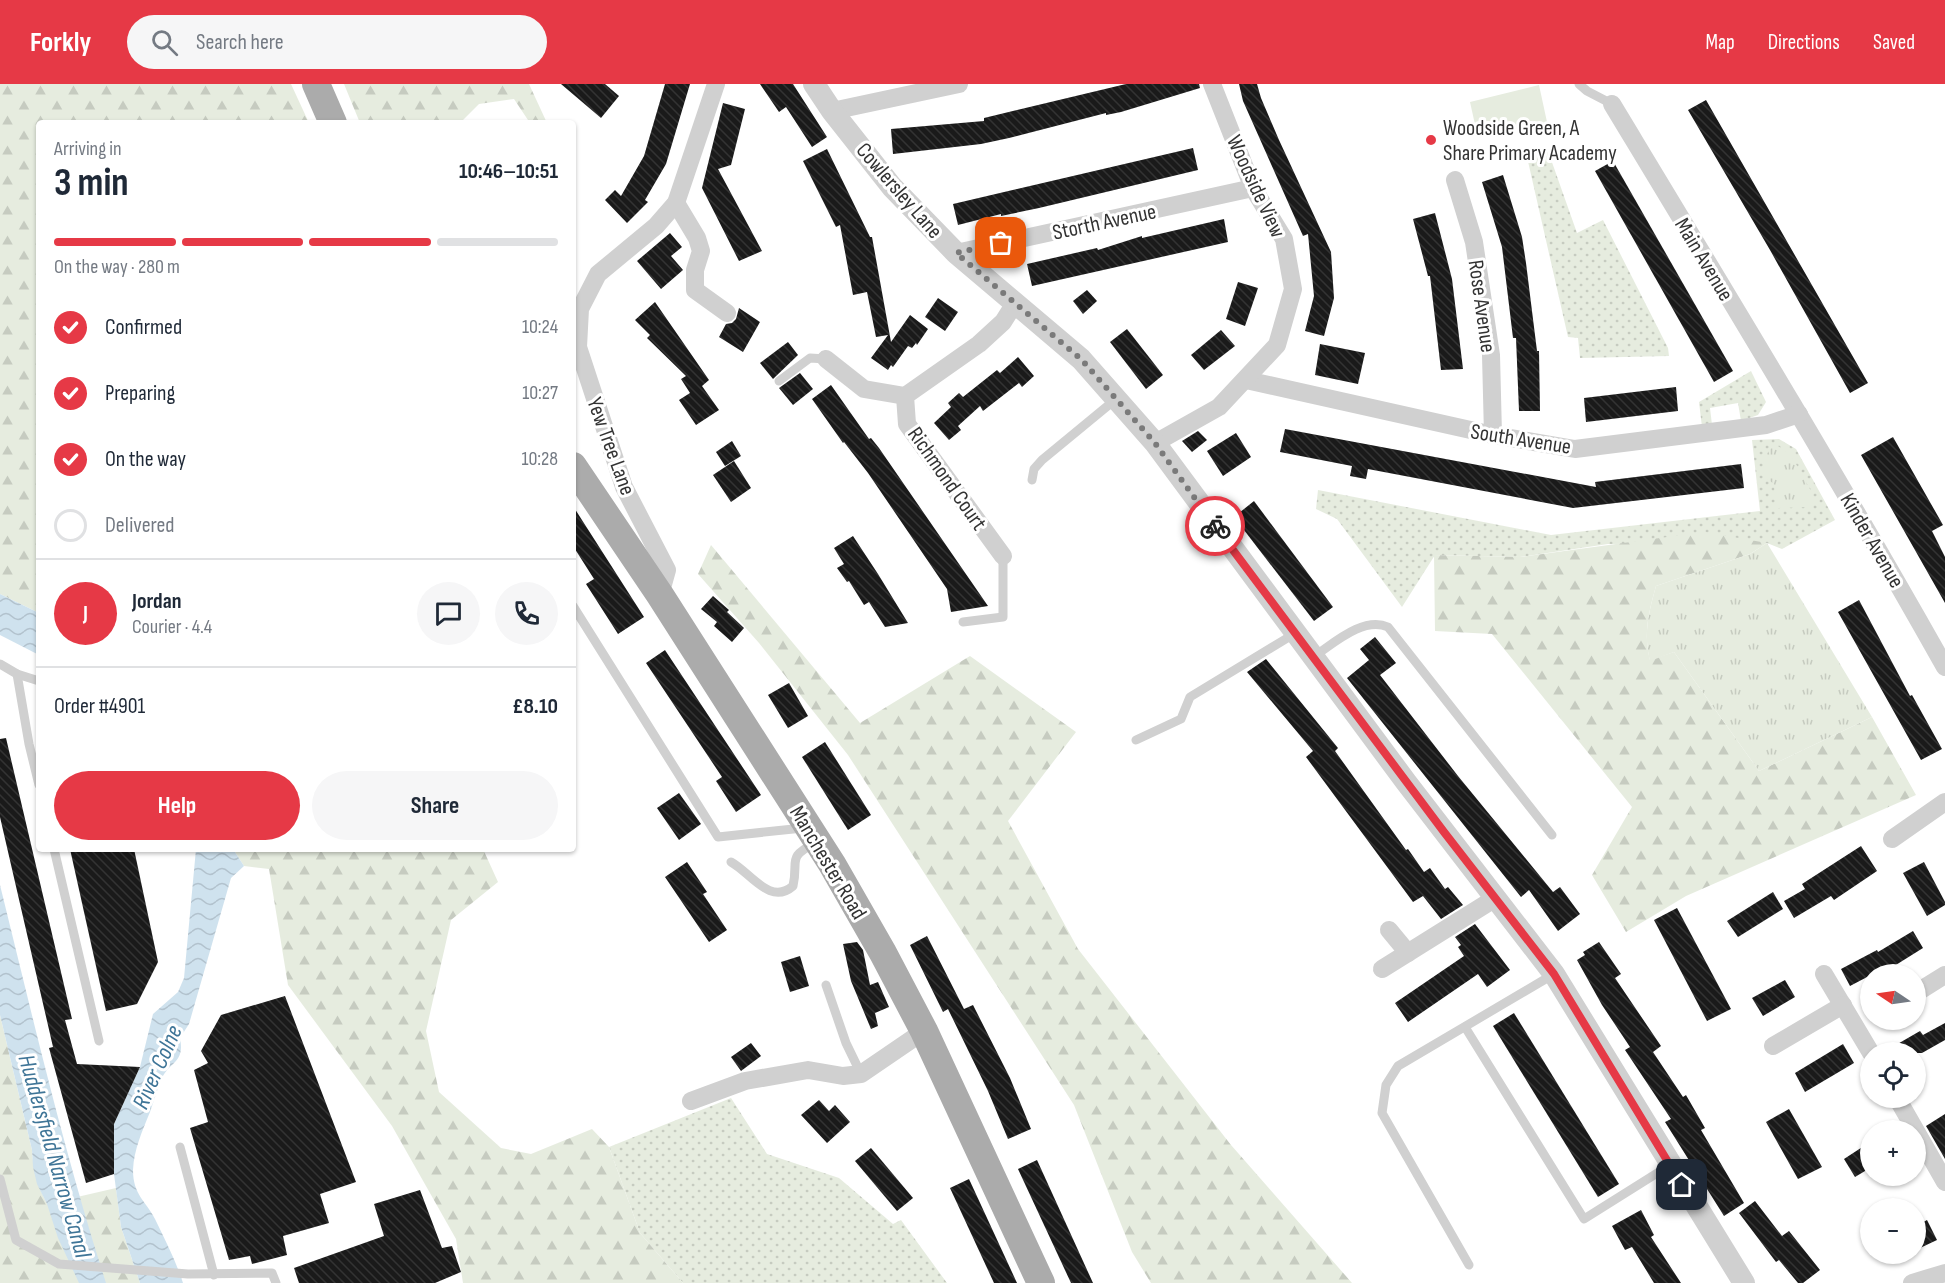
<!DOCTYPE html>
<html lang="en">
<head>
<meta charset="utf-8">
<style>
	body { margin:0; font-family:"Sofia Sans Condensed",sans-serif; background:#f6f6f7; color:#1f2937; height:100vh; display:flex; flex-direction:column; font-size:22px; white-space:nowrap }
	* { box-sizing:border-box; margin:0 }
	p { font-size:20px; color:#747a83 }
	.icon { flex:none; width:33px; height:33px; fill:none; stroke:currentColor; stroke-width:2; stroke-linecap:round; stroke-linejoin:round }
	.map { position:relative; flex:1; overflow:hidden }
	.side { position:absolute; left:36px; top:36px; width:540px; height:732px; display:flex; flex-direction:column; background:#fff; border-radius:6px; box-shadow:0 2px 4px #0004 }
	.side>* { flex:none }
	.needle { width:39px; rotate:283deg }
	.controls { position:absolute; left:1860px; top:880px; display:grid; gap:12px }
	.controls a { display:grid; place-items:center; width:66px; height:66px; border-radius:50%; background:#fff; box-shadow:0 2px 4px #0004; font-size:30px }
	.pin { position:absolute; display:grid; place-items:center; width:51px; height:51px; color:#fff; margin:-26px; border-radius:12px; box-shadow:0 3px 9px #0006 }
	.courier { position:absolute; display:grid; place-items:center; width:60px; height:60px; margin:-30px; border:4px solid #e63946; border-radius:50%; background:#fff; color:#222; box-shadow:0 2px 8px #0007 }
	.head em { font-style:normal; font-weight:700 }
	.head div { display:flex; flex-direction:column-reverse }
	.head { display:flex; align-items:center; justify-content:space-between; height:102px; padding:0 18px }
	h1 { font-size:39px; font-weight:700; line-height:45px }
	.bar { display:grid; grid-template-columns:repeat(4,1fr); gap:9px 6px; align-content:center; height:72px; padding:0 18px }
	.bar i { height:8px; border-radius:4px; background:#e0e1e3 }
	.bar .current { background:#e63946 }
	.bar p { grid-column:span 4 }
	.line { display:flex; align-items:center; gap:15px; padding:0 18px; border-top:2px solid #e0e1e3 }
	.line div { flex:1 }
	.round { display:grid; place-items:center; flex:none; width:63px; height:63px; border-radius:32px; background:#f6f6f7 }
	ol { padding:0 18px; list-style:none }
	li { display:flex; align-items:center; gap:18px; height:66px }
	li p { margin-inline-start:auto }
	li .icon { padding:6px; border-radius:50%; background:#e63946; color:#fff; stroke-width:4 }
	li:last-child { color:#747a83 }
	li i { width:33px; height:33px; border:3px solid #e0e1e3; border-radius:50% }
	.button { display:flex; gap:12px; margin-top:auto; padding:12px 18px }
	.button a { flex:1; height:69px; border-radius:36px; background:#e63946; color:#fff; font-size:24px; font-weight:700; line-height:69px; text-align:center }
	.button a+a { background:#f6f6f7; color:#1f2937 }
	header { display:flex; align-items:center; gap:36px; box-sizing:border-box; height:84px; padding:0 30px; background:#e63946; color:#fff }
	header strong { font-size:28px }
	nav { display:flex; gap:33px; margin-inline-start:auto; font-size:21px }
	.search { width:420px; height:54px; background:#f6f6f7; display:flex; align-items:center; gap:15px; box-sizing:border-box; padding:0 21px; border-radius:33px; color:#747a83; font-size:22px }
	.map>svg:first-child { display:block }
	.grass { fill:url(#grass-dots) }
	.forest { fill:url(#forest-firs) }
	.park { fill:url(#park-tufts) }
	.pitch { fill:#e6ecdf }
	.water { fill:url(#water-waves) }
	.building { fill:url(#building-back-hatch) }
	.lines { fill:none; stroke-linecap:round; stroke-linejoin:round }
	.service { stroke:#d0d0d0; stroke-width:9 }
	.minor { stroke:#d0d0d0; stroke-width:18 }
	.tertiary { stroke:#d0d0d0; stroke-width:22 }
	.primary { stroke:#ababab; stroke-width:28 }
	.done { stroke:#7a7a7a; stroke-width:6; stroke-dasharray:0 10.8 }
	.route { stroke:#e63946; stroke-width:8 }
	.poi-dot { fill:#e63946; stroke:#fff; stroke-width:2 }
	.labels { text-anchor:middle; stroke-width:6; stroke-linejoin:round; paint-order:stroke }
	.poi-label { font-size:22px; fill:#333; stroke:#fff; text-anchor:start }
	.street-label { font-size:22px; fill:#333; stroke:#fff }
	.water-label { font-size:24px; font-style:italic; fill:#3f7597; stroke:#fff }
</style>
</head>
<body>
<header>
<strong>Forkly</strong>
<div class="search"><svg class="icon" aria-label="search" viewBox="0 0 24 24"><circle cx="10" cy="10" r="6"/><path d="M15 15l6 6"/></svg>Search here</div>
<nav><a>Map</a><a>Directions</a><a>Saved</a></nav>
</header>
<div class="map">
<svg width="1945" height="1199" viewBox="0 0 1945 1199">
	<defs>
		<pattern id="grass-dots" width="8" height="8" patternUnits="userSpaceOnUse" patternTransform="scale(1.5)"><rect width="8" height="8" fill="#e6ecdf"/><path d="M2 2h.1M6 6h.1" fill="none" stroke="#c6cbc0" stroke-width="1.8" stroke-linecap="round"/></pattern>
		<pattern id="forest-firs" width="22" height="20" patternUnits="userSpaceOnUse" patternTransform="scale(1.5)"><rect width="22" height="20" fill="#e6ecdf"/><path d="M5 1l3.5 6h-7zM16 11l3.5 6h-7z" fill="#c6cbc0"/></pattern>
		<pattern id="park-tufts" width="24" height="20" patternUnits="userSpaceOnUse" patternTransform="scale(1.5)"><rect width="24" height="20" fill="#e6ecdf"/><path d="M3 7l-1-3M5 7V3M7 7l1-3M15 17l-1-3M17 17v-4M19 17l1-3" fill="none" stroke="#c6cbc0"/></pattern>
		<pattern id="water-waves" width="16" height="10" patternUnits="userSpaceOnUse" patternTransform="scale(1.5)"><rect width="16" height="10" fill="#cfe2ee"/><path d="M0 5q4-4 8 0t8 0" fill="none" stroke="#b2c2cd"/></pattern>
		<pattern id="building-back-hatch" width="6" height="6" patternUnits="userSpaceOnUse" patternTransform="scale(1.5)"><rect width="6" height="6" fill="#1a1a1a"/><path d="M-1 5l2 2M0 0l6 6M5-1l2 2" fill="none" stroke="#333"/></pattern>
	</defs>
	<rect width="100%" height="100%" fill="#fff"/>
	<g class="grass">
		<path d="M1548,67l29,82 26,-13 65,128 1,8 -89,2 -2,-20 -10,-1 -41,-180z"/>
		<path d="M1751,287l15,31 -8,13 -17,6 -3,-18 -28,5 2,17 -10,2 -3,-25z"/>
		<path d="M1779,355l17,10 39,71 -53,29 -15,-6 -159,1 -88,13 -85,-2 -33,52 -65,-88 -21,-10 2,-19 233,45 209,-24 -8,-71z"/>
		<path d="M731,1014l36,56 72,24 54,46 8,-4 46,63h-264l-43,-50 -31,-86z"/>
	</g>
	<g class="forest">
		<path d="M0,0h291l18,39h-270v490l-39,-19z"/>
		<path d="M344,0h185l18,39h-17l-16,-24 -35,5 -19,19h-100z"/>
		<path d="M1704,448l63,11 -17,11 -94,32c-7,25 -13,48 -6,74l24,-8 85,119 113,-54 44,78 -230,101 -60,36 -34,-57 40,-68 -140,-173 -57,-3 -1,-76 86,2z"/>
		<path d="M711,461l149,178 110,-67 106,76 -68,89 70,128 153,196 121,138h-201l-19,-31 -58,-147 -226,-350 -89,-112 -61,-69z"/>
		<path d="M233,765h250l15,33 -47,38 -25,111 13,61 62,56 30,6 61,-25 17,18 31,86 43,50h-220l-7,-44 -64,-113 -104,-141 -19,-116 -25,-3z"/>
		<path d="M0,931l32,135c1,21 6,36 15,54l69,-16 5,39 19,56h-140z"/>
	</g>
	<g class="park">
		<path d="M1778,362l13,9 20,36v16l-35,1 -2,-24 -8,-6 -3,-19 9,-12z"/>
		<path d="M1767,459l105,174 -113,54 -85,-119 -24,9c-7,-27 -1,-50 6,-75l94,-32z"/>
	</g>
	<path class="pitch" d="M1539,1l8,37 -69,16 -8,-36z"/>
	<g class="water">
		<path d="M0,510l39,19v42l-39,-20z"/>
		<path d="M196,765h37l11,17 -13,12 -42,146 -9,14c5,25 -10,23 -18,40 -5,11 -8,23 -12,34 -8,20 -16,37 -17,58 0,25 13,31 22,49 10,21 21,42 28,64h-43l-19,-56 -7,-53v-50l26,-57 13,-53 25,-22 6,-14z"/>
		<path d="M0,801c33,134 64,267 106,398h-27l-21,-45 -11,-34 -10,-20 -4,-17 -1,-17 -32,-135z"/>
	</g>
	<g class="building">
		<path d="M561,0h44l14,12 -18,22z"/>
		<path d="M665,0h25l-24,80 -21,36 3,2 -21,21 -22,-23 10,-10 6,6 23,-40z"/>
		<path d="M760,0h33l34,53 -15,10 -26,-40 -7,5z"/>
		<path d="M1126,0h73l1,4 -79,24 -15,3v-2l-97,25 -28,6 -88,10 -2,-25 93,-8v-3z"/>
		<path d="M1239,0h18l4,14 18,42 52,112 3,46 -10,38 -19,-5 9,-35 -6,-62 -5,2 -60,-135z"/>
		<path d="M1706,16l162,283 -18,10 -80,-143 -82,-140z"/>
		<path d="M723,19l22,6 -14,56 -13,4 44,82 -23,10 -37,-73z"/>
		<path d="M1193,64l5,22 -159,38 -38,8v-2l-43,11 -5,-21z"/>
		<path d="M827,65l43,88h2l19,105 19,-27 18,14 -11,16 -1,-2 -4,5 -4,-2 -15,21 -2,-2 -3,5 -17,-12 17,-23 -12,2 -9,-45 -14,3 -13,-70 -4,2 -33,-66z"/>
		<path d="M1613,77l120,210 -19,11 -119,-211z"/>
		<path d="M1503,91l19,62 4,26 11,88h2l1,60h-21l-3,-73h-3l-11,-91 -20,-65z"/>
		<path d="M1435,129l17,66 11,90 -22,1 -11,-94h-2l-15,-57z"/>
		<path d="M1224,135l4,23 -196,44 -5,-22 70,-16 1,2 44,-14v2z"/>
		<path d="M670,149l12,14 -11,9 12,14 -22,19 -24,-28z"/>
		<path d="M1238,198l20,6 -13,38 -19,-7z"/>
		<path d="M1087,206l10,11 -14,13 -10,-13z"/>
		<path d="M938,214l20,14 -13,19 -20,-14z"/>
		<path d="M655,218l54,78 -7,6 17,24 -23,15 -17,-25 11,-7 -9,-14 5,-3 -39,-38 3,-3 -15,-15z"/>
		<path d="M739,224l21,14 -17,30 -24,-15 7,-13 6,-1 4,-4z"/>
		<path d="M1127,245l36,46 -17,14 -36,-47z"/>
		<path d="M1221,246l14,16 -31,24 -13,-15z"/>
		<path d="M788,258l10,13 -25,24 -13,-16z"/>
		<path d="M1320,260l45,9 -7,31 -43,-9z"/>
		<path d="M1018,273l16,19 -12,11 -3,-4 -36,28 -3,-5 -22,20 3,4 -12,10 -15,-17 17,-16 -3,-4 11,-10 4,4 34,-27 3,3z"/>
		<path d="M800,289l13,16 -20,16 -14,-17z"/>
		<path d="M831,301l38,54 2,-1 8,10 109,158 -37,6 -4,-23 -79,-116 -24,-31 -1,1 -31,-44z"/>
		<path d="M1676,303l2,24 -92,11 -2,-24z"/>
		<path d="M1285,345l311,58 -1,-5 146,-18 3,24 -171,20 -205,-39 -2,10 -16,-3 2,-10 -72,-14z"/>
		<path d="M1198,347l9,9 -15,12 -10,-11z"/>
		<path d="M1236,349l15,24 -28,19 -16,-25z"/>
		<path d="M1893,353l50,88 -11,6 13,26v46l-84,-148z"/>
		<path d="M732,357l9,15 -16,10 -9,-14z"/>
		<path d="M734,377l17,27 -20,14 -18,-27z"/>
		<path d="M1254,417l79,106 -19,14 -80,-104z"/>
		<path d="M573,422l71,111 -26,17 -32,-50 8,-5 -21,-33z"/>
		<path d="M853,452l25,38 30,49 -23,4 -16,-25 -5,3 -15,-24 -2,1 -10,-14 7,-4 -10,-16z"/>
		<path d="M713,512l16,14 -2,2 17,16 -12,14 -18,-16 3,-4 -16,-13z"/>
		<path d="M1859,516l51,96 2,-1 30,54 -21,11 -83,-148z"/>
		<path d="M1375,553l21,26 -16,12 78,101 95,116 7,-5 20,27 -22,17 -29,-41 -8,7 -174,-219 22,-18 -9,-11z"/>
		<path d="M665,566l96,145 -25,17 -20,-31 6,-4 -76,-114z"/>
		<path d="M1266,575l72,89 -3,3 71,99 2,-1 16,23 6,-4 15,21 3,-2 15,18 -22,14 -18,-23 -10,6 -107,-145 7,-6 -66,-79z"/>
		<path d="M789,599l19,33 -20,12 -20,-33z"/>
		<path d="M6,654l66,281 -7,1 12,44 63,3 -26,57v50l-28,9 -37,-135 4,-1 -53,-230v-78z"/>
		<path d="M825,658l46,73 -23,15 -46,-73z"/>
		<path d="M679,709l22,31 -22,16 -22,-32z"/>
		<path d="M1861,762l16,25 -43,29 -3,-4 -37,22 -10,-17 21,-12 -3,-5z"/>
		<path d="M70,765h64l24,113 -21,42 -31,7z"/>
		<path d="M687,778l20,30 -4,2 24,36 -18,12 -44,-65z"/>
		<path d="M1924,778l21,40v3l-18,11 -24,-43z"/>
		<path d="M1773,808l10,17 -45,28 -11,-16z"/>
		<path d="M1677,824l54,101 -24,12 -53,-101z"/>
		<path d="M1475,840l35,46 -23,17 -9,-13 -70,48 -13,-19 69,-47 -6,-9 3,-2 -6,-8z"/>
		<path d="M1913,847l10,17 -32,20 -1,-3 -40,21 -9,-17 36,-19 1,2z"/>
		<path d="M927,852l37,73 9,-4 37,73 21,51 -23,10 -20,-48 -40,-82 -5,3 -33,-67z"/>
		<path d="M857,858l6,8 7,35 8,-3 11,25 -14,6 3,13 -7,3 -20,-48 -8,-37z"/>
		<path d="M1599,858l22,32 -6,4 46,68 -8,6 30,45 3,-2 19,33 -4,2 43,73 -20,13 -59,-94 6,-3 -46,-69 5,-3 -28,-42 -25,-45 8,-5 -2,-3z"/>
		<path d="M800,872l9,30 -19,6 -9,-30z"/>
		<path d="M1785,896l10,17 -32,19 -11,-18z"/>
		<path d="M285,912l71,186 -36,12 9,29 -46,13 4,19 -35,9 -2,-8 -21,4 -39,-132 18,-6 -14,-52 14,-7 -7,-12 20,-36z"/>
		<path d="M1514,929l105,171 -21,13 -105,-171z"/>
		<path d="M1945,939v17l-23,13h-40l38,-22 3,4z"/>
		<path d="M751,959l10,13 -20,15 -10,-14z"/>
		<path d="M1843,960l11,19 -49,29 -10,-19z"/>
		<path d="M819,1016l10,11 6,-6 15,17 -23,21 -26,-28z"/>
		<path d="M1789,1025l33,58 -24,12 -32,-57z"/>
		<path d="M1945,1030v45l-19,-33z"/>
		<path d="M1870,1058v26l-15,9 -11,-18z"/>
		<path d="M871,1064l42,50 -16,13 -42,-50z"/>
		<path d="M1037,1076l56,123h-22l-53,-114z"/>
		<path d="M969,1095l48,104h-23l-44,-95z"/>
		<path d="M420,1106l22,58 10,-2 9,26 -26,11h-136l-5,-15 90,-32 -10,-32z"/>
		<path d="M1755,1117l27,35 7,-5 31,39 -17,13h-5l-19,-23 -3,2 -37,-49z"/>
		<path d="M1641,1126l13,25 -3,2 30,46h-27l-22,-36 -7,3 -13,-24z"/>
		<path d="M1927,1136l10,20 -17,8 -4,-9v-13z"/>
	</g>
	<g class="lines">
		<g class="service">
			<path d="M1579,0l8,7 25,13"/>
			<path d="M779,297l31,-23 16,1"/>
			<path d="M1032,396l2,-11 8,-9 74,-61"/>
			<path d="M573,522l145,231 85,-9"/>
			<path d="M963,538l40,-5v-61"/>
			<path d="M1313,573c20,-13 50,-41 75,-30l164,208"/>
			<path d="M0,580l17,10 12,70 10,41"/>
			<path d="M17,590l22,7"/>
			<path d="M1136,656l45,-21 9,-22 104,-63"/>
			<path d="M54,765l45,192"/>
			<path d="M731,778c20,11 39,44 62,24 6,-26 -7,-28 22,-43"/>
			<path d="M826,901l20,58 15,31"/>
			<path d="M1465,943l119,192 86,-54"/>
			<path d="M180,1063l34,128"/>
			<path d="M0,1095l16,61 43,24 129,10 84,-1 4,10"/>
			<path d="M1469,1181l-87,-152 4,-28 12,-19 156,-92"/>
		</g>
		<g class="minor">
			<path d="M1612,20c113,187 226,373 333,563"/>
			<path d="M832,27l127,-27"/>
			<path d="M1455,96l19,62 17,113 2,80"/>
			<path d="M676,119l21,35 4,13 -6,19v20l32,23"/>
			<path d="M956,169l297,-65"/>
			<path d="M826,275l38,30 41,7"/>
			<path d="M1246,296l247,55 82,14 191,-24 33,-11"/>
			<path d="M1155,359l64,-36 58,-62 16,-56 -9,-50 -31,-51 -41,-104"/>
			<path d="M1003,472l-96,-132 -2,-28 74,-52 24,-22 12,-19"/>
			<path d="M660,511l7,-25 -43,-83 -46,-140 2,-38 18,-35 58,-48 20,-23 40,-119"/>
			<path d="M1892,755l53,-37"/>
			<path d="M1389,846l19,23"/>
			<path d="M1382,885l112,-70"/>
			<path d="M1824,890l47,79"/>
			<path d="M1916,909l29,-18"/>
			<path d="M1773,962l70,-41"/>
			<path d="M1897,1014l48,84"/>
			<path d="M691,1017l54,-20 63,-11 35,6 18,-2 63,-43"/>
			<path d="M1912,1199l33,-10"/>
		</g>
		<path class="tertiary" d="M814,0l18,27 60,76 64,66 125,106 74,84 251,339 148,192 190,309"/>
		<g class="primary">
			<path d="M316,0l17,39"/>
			<path d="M573,382l87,129 172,269 51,89 41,78 117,252"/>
		</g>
	</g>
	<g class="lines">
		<path class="done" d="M1001,159l-45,10 125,106 74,84 60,83"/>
		<path class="route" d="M1215,442l229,306 110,142 128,211"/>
	</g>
	<circle class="poi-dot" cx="1431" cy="56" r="6"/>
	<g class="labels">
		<g class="poi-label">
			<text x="1443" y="51">Woodside Green, A<tspan x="1443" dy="25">Share Primary Academy</tspan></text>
		</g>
		<g class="street-label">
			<text transform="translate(1257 102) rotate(65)" y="8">Woodside View</text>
			<text transform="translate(900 106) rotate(49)" y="8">Cowlersley Lane</text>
			<text transform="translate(1104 137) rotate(-12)" y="8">Storth Avenue</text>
			<text transform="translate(1705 175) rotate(59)" y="8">Main Avenue</text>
			<text transform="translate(1483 222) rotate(82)" y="8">Rose Avenue</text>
			<text transform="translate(1521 354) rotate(9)" y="8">South Avenue</text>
			<text transform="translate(612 362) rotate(70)" y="8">Yew Tree Lane</text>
			<text transform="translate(948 394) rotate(55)" y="8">Richmond Court</text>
			<text transform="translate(1873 456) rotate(60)" y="8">Kinder Avenue</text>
			<text transform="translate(829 778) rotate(59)" y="8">Manchester Road</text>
		</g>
		<g class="water-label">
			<text transform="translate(157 983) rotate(-66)" y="8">River Colne</text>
			<text transform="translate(55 1072) rotate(74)" y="8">Huddersfield Narrow Canal</text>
		</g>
	</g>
</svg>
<div class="controls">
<a><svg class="needle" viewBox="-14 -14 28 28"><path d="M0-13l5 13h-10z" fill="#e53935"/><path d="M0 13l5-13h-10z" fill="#747a83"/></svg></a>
<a><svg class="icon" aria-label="locate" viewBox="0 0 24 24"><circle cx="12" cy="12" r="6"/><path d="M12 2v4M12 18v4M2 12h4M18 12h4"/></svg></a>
<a>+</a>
<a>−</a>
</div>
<div class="pin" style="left:1001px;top:159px;background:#ea580c"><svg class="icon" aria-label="bag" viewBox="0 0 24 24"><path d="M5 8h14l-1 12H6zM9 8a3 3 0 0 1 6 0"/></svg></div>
<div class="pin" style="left:1682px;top:1101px;background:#1f2937"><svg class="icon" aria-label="home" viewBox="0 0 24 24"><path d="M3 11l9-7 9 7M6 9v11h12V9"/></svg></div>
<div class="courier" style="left:1215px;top:442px"><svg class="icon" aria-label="bike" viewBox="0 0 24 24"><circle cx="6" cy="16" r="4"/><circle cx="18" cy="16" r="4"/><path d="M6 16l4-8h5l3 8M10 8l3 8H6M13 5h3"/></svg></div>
<section class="side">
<div class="head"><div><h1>3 min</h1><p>Arriving in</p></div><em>10:46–10:51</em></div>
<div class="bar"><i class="current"></i><i class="current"></i><i class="current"></i><i></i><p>On the way · 280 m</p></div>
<ol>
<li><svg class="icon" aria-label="check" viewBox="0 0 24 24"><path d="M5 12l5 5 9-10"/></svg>Confirmed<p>10:24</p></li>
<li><svg class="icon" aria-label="check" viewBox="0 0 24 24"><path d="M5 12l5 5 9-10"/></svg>Preparing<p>10:27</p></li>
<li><svg class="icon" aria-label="check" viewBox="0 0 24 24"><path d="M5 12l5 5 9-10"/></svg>On the way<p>10:28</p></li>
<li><i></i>Delivered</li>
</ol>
<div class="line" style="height:108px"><b class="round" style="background:#e63946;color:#fff">J</b><div><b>Jordan</b><p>Courier · 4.4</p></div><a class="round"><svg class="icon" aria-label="chat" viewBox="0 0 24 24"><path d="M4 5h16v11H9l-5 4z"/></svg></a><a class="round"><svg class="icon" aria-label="phone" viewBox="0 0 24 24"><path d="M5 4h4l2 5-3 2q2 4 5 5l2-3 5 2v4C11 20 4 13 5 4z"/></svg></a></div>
<div class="line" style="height:78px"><div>Order #4901</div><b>£8.10</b></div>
<div class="button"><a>Help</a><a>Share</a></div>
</section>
</div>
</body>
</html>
